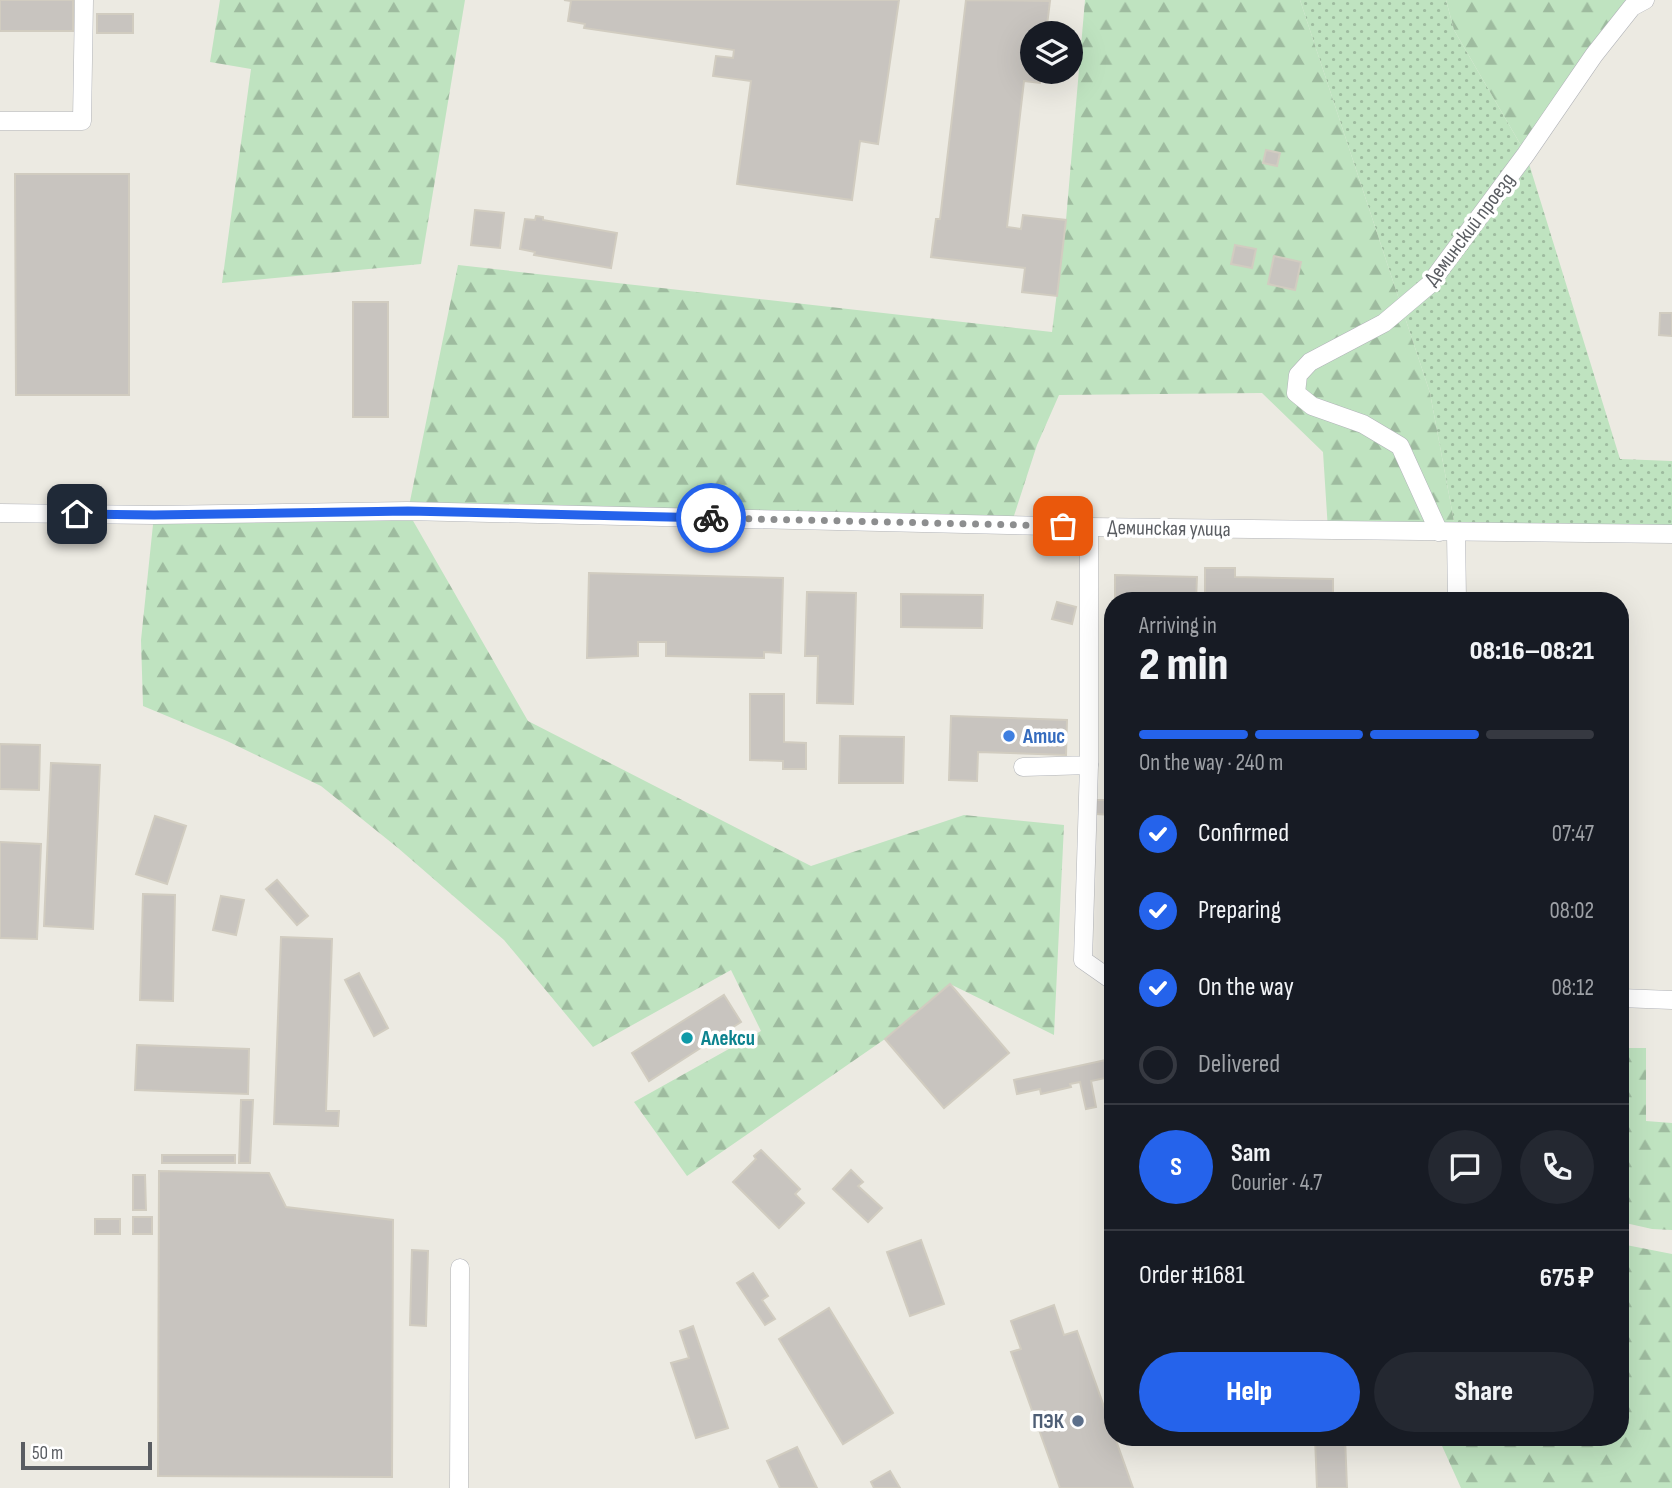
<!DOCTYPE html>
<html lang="en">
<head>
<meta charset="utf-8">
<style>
	body { margin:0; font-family:"Sofia Sans Condensed",sans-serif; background:#242831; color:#f1f3f6; height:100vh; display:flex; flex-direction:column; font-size:26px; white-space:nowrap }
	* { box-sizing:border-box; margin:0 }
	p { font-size:23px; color:#9ea1a6 }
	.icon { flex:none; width:38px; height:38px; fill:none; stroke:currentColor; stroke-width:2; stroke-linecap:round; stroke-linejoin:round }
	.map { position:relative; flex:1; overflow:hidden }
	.side { position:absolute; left:1104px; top:592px; width:525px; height:854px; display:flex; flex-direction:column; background:#171b24; border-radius:28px; box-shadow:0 7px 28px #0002 }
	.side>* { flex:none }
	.tools { position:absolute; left:1020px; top:21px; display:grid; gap:14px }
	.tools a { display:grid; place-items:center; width:63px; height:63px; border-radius:50%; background:#171b24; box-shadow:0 7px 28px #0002; font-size:35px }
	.scale { position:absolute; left:21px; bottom:18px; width:131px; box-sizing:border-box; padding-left:7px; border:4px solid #5a5d62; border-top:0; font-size:19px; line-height:24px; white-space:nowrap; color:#5a5d62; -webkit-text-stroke:5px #fff; paint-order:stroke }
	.pin { position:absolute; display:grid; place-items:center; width:60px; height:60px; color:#fff; margin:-30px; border-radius:14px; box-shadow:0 4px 10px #0006 }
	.courier { position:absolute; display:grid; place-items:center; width:70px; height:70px; margin:-35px; border:5px solid #2563eb; border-radius:50%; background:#fff; color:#222; box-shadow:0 2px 9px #0007 }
	.summary em { font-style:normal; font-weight:800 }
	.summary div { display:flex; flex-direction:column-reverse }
	.summary { display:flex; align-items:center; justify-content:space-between; height:119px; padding:0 35px }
	h1 { font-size:46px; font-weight:800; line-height:52px }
	.bar { display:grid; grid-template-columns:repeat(4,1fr); gap:10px 7px; align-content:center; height:84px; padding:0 35px }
	.bar i { height:9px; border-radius:5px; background:#363941 }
	.bar .selected { background:#2563eb }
	.bar p { grid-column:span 4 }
	.line { display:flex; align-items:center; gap:18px; padding:0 35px; border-top:2px solid #363941 }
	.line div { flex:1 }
	.round { display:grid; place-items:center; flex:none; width:74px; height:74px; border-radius:37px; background:#242831 }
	ol { padding:0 35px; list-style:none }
	li { display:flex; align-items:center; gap:21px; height:77px }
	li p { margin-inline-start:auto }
	li .icon { padding:7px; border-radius:50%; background:#2563eb; color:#fff; stroke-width:4 }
	li:last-child { color:#9ea1a6 }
	li i { width:38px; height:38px; border:4px solid #363941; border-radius:50% }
	.primary-button { display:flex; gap:14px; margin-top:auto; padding:14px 35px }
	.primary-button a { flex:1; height:80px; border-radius:42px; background:#2563eb; color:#fff; font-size:28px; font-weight:800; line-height:80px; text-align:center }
	.primary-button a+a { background:#242831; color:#f1f3f6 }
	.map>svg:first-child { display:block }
	.grass { fill:url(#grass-dots) }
	.forest { fill:url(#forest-firs) }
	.building { fill:#c8c4bf; stroke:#d1ccc0; stroke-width:2 }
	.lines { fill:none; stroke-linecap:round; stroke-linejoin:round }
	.minor-casing { stroke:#b2b4b9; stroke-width:19 }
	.minor { stroke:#fff; stroke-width:18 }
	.done { stroke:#8d8e8f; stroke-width:7; stroke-dasharray:0 12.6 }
	.route { stroke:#2563eb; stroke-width:9 }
	.shop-dot { fill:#3f7fe0; stroke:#fff; stroke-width:2.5 }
	.culture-dot { fill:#0f9aa8; stroke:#fff; stroke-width:2.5 }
	.service-dot { fill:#5c6f8a; stroke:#fff; stroke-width:2.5 }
	.labels { text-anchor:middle; stroke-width:7; stroke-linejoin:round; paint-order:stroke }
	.street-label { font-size:21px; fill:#5a5d62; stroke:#fff }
	.shop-label { font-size:21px; font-weight:bold; fill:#366cbe; stroke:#fff; text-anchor:start }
	.culture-label { font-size:21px; font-weight:bold; fill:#0d838f; stroke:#fff; text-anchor:start }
	.service-label { font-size:21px; font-weight:bold; fill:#4e5e75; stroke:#fff; text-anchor:end }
</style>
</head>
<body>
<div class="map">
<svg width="1672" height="1488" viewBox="0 0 1672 1488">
	<defs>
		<pattern id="grass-dots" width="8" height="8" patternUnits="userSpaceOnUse" patternTransform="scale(1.75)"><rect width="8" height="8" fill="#bfe3c0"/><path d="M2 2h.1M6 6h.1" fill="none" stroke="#9ebb9f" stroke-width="1.8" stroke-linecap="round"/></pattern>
		<pattern id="forest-firs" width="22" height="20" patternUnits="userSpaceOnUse" patternTransform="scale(1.75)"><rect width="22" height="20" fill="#bfe3c0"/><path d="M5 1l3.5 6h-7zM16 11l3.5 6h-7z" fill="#9ebb9f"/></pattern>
	</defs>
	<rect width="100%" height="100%" fill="#eceae2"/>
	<path class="grass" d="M1300,0h146l8,30 72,124 94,305 52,2v73l-216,-2 -26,-139z"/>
	<g class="forest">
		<path d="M220,0h245l-44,264 -199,19 29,-214 -41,-7z"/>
		<path d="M1085,0h215l130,393 26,139 -128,-2 -5,-78 -61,-59 -203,2 -22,50 -26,80 -603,-13 120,209 283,145 153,-51 100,10 -10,210 -104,-51 -65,55 -198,137 -53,-74 127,-71 -30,-61 -138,77 -89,-107 -106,-92 -77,-62 -94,-45 -84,-35 -2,-66 13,-125 254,-4 50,-246 594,67 14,-112z"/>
		<path d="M1446,0h204l-18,7 -106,147 -72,-124z"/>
		<path d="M1621,1048h25v73l26,2v107l-20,-1 -31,-7z"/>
		<path d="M1621,1244l51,10v234h-211l-23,-51h182z"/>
	</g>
	<g class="building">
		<rect x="0" y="0" width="73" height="31"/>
		<path d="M564,0h335l-21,144 -18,-3 -8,59 -115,-16 14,-103 -38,-5 3,-20 17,2 1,-8 -150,-22 1,-4 -17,-3 3,-20z"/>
		<path d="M966,0l84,1 -4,32h-14v39h10l-2,11 -16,-2 -17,146 14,2 2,-14 43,5 -9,76 -35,-4 3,-24 -94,-11 5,-38h4z"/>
		<rect x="97" y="14" width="36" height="19"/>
		<path d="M1266,150l14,3 -3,13 -14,-3z"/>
		<path d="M15,174h114v221h-113z"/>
		<path d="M475,210l29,3 -4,35 -29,-3z"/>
		<path d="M536,216l7,1v3l74,13 -6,35 -77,-13 1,-3 -15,-3 5,-30 10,1z"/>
		<path d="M1235,245l21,4 -4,19 -21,-4z"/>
		<path d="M1274,256l27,6 -6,28 -27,-6z"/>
		<rect x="353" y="302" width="35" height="115"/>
		<path d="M1660,313h12v23l-13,-1z"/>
		<path d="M1205,568h30v9l98,2v21h-128z"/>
		<path d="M589,573l194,5 -2,75 -17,-1v6l-98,-2v-14h-28v14l-51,2z"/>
		<path d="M1115,575l82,2 -1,23h-81z"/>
		<path d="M807,592l49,1 -3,111 -36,-1 1,-47h-13z"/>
		<rect x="1364" y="593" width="30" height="7"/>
		<path d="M901,594l82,1 -1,33 -81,-1z"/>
		<path d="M1057,602l19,5 -4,17 -20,-5z"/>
		<path d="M1106,687h7v128l-17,-1v-14h9z"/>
		<path d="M750,694h34v48l22,1v26h-23v-8l-33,-1z"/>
		<path d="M951,716l116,4 -1,35 -88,-3 -1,29 -28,-1z"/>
		<path d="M840,736l64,1 -1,46h-64z"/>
		<path d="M0,744l40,1 -1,45 -39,-1z"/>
		<path d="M51,763l49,2 -7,164 -49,-3z"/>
		<path d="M155,816l31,10 -19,58 -31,-10z"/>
		<path d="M0,842l41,2 -4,95 -37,-1z"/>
		<path d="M1107,861l6,1v99h-8z"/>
		<path d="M277,880l31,36 -11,9 -31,-36z"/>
		<path d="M143,894l32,1 -2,106 -33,-1z"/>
		<path d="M221,896l23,4 -8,35 -23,-5z"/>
		<path d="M281,937l51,2 -6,172h13l-1,15 -64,-2z"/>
		<path d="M359,973l29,55 -14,8 -29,-56z"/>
		<path d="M950,984l59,69 -65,55 -59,-69z"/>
		<path d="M724,995l17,27 -92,59 -17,-28z"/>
		<path d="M137,1045l112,4 -1,45 -113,-4z"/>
		<path d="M1106,1060l4,17 -19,4 5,26 -10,2 -6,-27 -10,2 1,3 -30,7 -1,-5 -23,5 -3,-14z"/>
		<path d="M241,1100h12l-3,63h-11z"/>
		<path d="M761,1150l39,39 -5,5 9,9 -25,25 -46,-46 23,-23 -2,-3z"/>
		<rect x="162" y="1155" width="73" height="8"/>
		<path d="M851,1170l12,12 -5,4 24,22 -14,14 -35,-33z"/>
		<path d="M159,1171l110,2 17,34 107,13 -1,257 -234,-1z"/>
		<path d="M133,1175h12l1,35h-13z"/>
		<rect x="133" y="1217" width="19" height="17"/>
		<rect x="95" y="1219" width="25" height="15"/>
		<path d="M921,1240l23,64 -34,12 -23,-64z"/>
		<path d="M412,1250l16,1 -2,75 -16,-1z"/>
		<path d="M753,1273l15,23 -6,4 13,19 -10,6 -28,-42z"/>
		<path d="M1054,1305l10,30 13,-4 56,157h-73l-49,-136 10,-3 -10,-28z"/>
		<path d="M829,1308l64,105 -50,31 -64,-105z"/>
		<path d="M693,1326l35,102 -32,10 -25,-75 18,-5 -9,-27z"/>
		<path d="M1315,1437h30l2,51h-30z"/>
		<path d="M797,1447l20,41h-37l-13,-27z"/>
		<path d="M890,1471l10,17h-26l-3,-6z"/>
	</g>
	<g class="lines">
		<g class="minor-casing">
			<g id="minor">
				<path d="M0,121h82l2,-121"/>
				<path d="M0,513l154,2 253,-4 682,16 583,7"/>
				<path d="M1439,532l-39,-86 -37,-22 -51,-18 -16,-13 2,-18 12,-13 74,-39 45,-38 97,-131 68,-99 38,-48 13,-7"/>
				<path d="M1456,532l1,68"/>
				<path d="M1089,765l-6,195 30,21"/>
				<path d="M1023,767l66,-2v-238"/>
				<path d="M1620,998l52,2"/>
				<path d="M459,1488l1,-220"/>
			</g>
		</g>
		<use href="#minor" class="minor"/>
	</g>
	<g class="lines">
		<path class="done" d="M711,518l352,8"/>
		<path class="route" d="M77,514l77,1 254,-4 303,7"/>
	</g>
	<circle class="shop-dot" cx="1009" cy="736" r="7"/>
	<circle class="culture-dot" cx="687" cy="1038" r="7"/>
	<circle class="service-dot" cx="1078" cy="1421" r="7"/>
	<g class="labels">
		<g class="street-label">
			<text transform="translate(1469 229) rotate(-53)" y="7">Деминский проезд</text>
			<text transform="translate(1169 528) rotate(1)" y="7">Деминская улица</text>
		</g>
		<g class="shop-label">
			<text x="1023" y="743">Атис</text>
		</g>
		<g class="culture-label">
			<text x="701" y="1045">Алекси</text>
		</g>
		<g class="service-label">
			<text x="1064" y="1428">ПЭК</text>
		</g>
	</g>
</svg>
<div class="tools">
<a><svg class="icon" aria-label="layers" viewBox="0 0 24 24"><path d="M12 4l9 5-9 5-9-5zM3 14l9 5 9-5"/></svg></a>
</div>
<div class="scale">50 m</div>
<div class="pin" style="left:1063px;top:526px;background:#ea580c"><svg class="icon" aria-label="bag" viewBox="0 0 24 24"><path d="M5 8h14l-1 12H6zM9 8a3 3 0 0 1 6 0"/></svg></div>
<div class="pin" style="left:77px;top:514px;background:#1f2937"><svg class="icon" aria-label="home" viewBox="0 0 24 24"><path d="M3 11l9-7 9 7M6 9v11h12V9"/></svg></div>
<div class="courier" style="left:711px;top:518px"><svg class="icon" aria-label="bike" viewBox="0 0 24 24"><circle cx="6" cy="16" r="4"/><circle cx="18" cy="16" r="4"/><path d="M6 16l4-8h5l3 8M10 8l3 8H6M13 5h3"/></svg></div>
<section class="side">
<div class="summary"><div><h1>2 min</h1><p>Arriving in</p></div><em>08:16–08:21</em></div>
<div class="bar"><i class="selected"></i><i class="selected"></i><i class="selected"></i><i></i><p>On the way · 240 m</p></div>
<ol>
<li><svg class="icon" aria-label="check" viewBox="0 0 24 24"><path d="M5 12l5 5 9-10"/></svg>Confirmed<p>07:47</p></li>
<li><svg class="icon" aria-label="check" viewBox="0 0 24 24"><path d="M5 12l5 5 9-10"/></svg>Preparing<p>08:02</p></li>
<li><svg class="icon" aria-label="check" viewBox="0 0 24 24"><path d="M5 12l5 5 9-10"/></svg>On the way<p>08:12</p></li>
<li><i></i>Delivered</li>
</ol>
<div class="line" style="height:126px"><b class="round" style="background:#2563eb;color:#fff">S</b><div><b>Sam</b><p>Courier · 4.7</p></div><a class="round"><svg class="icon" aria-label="chat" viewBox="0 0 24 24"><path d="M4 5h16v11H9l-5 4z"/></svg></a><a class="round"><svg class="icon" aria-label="phone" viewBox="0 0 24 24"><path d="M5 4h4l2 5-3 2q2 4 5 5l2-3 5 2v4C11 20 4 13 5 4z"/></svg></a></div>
<div class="line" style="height:91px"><div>Order #1681</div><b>675 ₽</b></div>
<div class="primary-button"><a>Help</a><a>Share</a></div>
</section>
</div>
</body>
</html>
